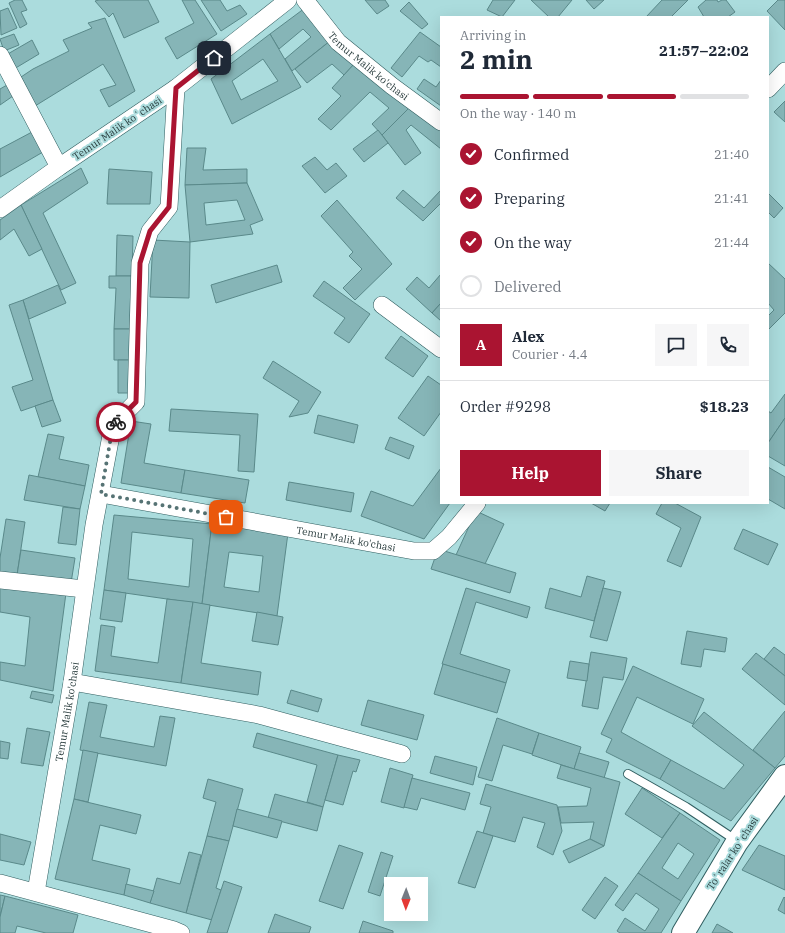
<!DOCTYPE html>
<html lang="en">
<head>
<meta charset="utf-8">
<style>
	body { margin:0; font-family:"IBM Plex Serif",serif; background:#f6f6f7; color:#1f2937; height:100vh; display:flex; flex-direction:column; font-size:15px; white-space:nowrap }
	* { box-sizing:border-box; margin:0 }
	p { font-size:13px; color:#747a83 }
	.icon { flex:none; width:22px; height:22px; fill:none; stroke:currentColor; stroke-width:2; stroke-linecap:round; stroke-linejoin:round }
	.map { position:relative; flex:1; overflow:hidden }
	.details { position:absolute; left:440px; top:16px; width:329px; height:488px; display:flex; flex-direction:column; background:#fff; border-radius:0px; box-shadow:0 4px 16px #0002 }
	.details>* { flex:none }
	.needle { width:26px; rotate:181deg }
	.buttons { position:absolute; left:384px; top:877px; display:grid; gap:8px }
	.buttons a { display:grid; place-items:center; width:44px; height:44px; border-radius:0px; background:#fff; box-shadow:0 4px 16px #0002; font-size:20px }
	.pin { position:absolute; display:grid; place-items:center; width:34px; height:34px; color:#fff; margin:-17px; border-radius:8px; box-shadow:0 2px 6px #0006 }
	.courier { position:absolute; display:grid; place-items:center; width:40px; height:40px; margin:-20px; border:3px solid #aa1431; border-radius:50%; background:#fff; color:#222; box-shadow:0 1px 5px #0007 }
	.headline em { font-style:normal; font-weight:800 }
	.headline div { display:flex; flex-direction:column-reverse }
	.headline { display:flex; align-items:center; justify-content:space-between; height:68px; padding:0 20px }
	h1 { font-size:26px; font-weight:800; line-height:30px }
	.bar { display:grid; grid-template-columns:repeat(4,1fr); gap:6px 4px; align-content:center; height:48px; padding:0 20px }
	.bar i { height:5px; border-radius:3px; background:#e0e1e3 }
	.bar .on { background:#aa1431 }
	.bar p { grid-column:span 4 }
	.line { display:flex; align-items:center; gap:10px; padding:0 20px; border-top:1px solid #e0e1e3 }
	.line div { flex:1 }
	.round { display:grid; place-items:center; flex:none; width:42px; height:42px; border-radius:0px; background:#f6f6f7 }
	ol { padding:0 20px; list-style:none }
	li { display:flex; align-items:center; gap:12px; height:44px }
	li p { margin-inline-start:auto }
	li .icon { padding:4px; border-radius:50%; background:#aa1431; color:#fff; stroke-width:4 }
	li:last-child { color:#747a83 }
	li i { width:22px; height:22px; border:2px solid #e0e1e3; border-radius:50% }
	.primary-button { display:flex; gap:8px; margin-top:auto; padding:8px 20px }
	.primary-button a { flex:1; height:46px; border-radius:0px; background:#aa1431; color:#fff; font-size:16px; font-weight:800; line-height:46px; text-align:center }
	.primary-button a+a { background:#f6f6f7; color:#1f2937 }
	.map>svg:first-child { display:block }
	.building { fill:#86b5b7; stroke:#5a898a; fill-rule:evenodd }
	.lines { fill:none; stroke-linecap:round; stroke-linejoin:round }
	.lane-casing { stroke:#305e60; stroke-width:10 }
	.street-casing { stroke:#305e60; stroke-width:18 }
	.secondary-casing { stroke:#305e60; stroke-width:24 }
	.lane { stroke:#fff; stroke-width:8 }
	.street { stroke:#fff; stroke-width:17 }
	.secondary { stroke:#fff; stroke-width:22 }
	.done { stroke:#567374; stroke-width:4; stroke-dasharray:0 7.2 }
	.route { stroke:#aa1431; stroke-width:5 }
	.labels { text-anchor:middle; stroke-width:4; stroke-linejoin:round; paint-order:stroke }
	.street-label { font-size:10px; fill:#283b3c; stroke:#abdcdd }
</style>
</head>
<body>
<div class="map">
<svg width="785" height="933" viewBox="0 0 785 933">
	<rect width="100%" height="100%" fill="#abdcdd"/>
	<g class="building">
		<path d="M15,0h7l5,10 -6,2 6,12 -7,4 -11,-25z"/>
		<path d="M99,0h49l11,22 -35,16 -11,-25 -4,4 -14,-16z"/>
		<path d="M182,0h13l22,34 -40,25 -12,-21 29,-15z"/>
		<path d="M201,0h19l7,11 13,-6 7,9 -26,17z"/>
		<path d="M365,0h20l4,6 -12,8z"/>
		<path d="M493,0h22l-13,17 -15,-7z"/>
		<path d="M531,0h41l-14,17h-9z"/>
		<path d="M586,0h18l-10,9z"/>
		<path d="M662,0h26l-17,17h-25z"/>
		<path d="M706,0h11l1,2 4,-2h4l9,12 -7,5h-24l-6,-10z"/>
		<path d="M778,0h7v30l-18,-19z"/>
		<path d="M409,2l19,22 -6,5 -22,-18z"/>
		<path d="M8,8l9,20 -16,7 -1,-24z"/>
		<path d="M305,8l25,33 -38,30 -7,-12 26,-22 -8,-8 -24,20 -9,-15z"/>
		<path d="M105,18l30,73 -26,16 -9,-17 16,-5 -13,-21 -68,42 -14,-29 12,-8 36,-18 -6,-11 29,-12 -4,-5z"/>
		<path d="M420,32l21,15v20l-10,-7 -3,2 -9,-6 -17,21 -11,-9z"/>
		<path d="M14,34l5,11 -15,6 -4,-12z"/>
		<path d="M270,34l31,53 -69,37 -21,-45zM263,59l15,22 -37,19 -9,-19z"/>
		<path d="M32,40l7,14 -25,15 -8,-14z"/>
		<path d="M330,41l25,22 -11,12 -12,-11 -25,19 -12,-14z"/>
		<path d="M355,63l55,44 -28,28 -10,-11 17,-16 -19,-16 -39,38 -13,-11 23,-23 -9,-8z"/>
		<path d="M424,79l12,8 5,-7v26l-24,-17z"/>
		<path d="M7,85l6,11 -13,9v-16z"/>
		<path d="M785,101v21l-11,-10z"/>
		<path d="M410,107l31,22v20l-30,-24 -5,5 15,23 -16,12 -23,-30z"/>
		<path d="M378,130l10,13 -24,19 -11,-13z"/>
		<path d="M32,132l11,20 -43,25v-28z"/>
		<path d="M187,148h19l-3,22 44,-1v14l-62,2z"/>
		<path d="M315,157l12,13 9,-7 11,13 -22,17 -23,-27z"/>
		<path d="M81,168l7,15 -45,30 33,70 -15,7 -40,-85z"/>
		<path d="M109,169l43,3 -2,32h-43z"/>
		<path d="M247,183l16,37 -13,5 3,9 -63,8 -5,-57zM237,200l8,20 -39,5 -2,-22z"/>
		<path d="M403,190l21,18 17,-18v13l-18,18 -27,-23z"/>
		<path d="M768,193l15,15 -9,10 -6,-6z"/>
		<path d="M337,200l55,64 -37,36 -12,-12 19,-19 -13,-13 4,-4 -32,-36z"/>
		<path d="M21,205l21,44 -13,7 -15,-27 -14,11v-20z"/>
		<path d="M117,235l16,1 -1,40h-16z"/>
		<path d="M153,240l37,2 -1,56 -39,-1z"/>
		<path d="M768,263l17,16v34l-17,17v-14l6,-6 -6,-7z"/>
		<path d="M277,265l5,17 -66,21 -5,-18z"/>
		<path d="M441,274v29l-9,10 -26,-24 11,-12 12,11z"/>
		<path d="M109,276h23l-1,53h-17l2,-41h-7z"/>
		<path d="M324,281l46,33 -21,29 -15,-10 11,-15 -32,-22z"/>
		<path d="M58,285l8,18 -37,16 -6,-19z"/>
		<path d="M23,300l30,100 -32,11 -9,-24 21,-7 -24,-75z"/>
		<path d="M441,303v18l-9,-8z"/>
		<path d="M114,329h17l-1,31h-16z"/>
		<path d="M401,336l27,20 -15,21 -28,-19z"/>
		<path d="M118,360h12l-1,33h-11z"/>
		<path d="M273,361l48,31 -13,21 -19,4 10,-16 -36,-23z"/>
		<path d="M428,376l13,9v27l-17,24 -26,-18z"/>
		<path d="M785,394v24l-17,25v-32l3,2z"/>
		<path d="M53,400l8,21 -19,6 -7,-21z"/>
		<path d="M171,409l87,5 -4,58 -16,-1 2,-36 -71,-4z"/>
		<path d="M318,415l40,10 -4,18 -40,-10z"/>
		<path d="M785,418v48l-17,-10v-13z"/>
		<path d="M131,421l20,3 -7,39 41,7 -4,23 -60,-10z"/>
		<path d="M48,434l16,3 -5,22 30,6 -4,21 -47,-9z"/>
		<path d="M390,437l24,9 -5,13 -24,-10z"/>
		<path d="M768,467l17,10v32l-17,-10z"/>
		<path d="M441,468v35h9l-26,36 -63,-23 10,-25 42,15z"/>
		<path d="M185,470l64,10 -4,23 -64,-10z"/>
		<path d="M29,475l56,11 -5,23 -56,-9z"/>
		<path d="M289,482l65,11 -3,19 -65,-12z"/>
		<path d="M591,503h19l-5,8z"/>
		<path d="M662,503h13l26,14 -20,50 -14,-6 14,-33 -25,-14z"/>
		<path d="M63,507l17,2 -4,36 -18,-2z"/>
		<path d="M476,511l28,13 -19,40 -29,-9z"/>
		<path d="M114,515l98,9 -10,80 -98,-14zM132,532l61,7 -4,48 -61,-8z"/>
		<path d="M6,519l19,3 -8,53 -17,-2v-15z"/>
		<path d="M212,523l76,10 -11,83 -75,-12zM229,552l34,4 -4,36 -35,-5z"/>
		<path d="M743,529l35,15 -10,21 -34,-16z"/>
		<path d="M438,549l78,24 -6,20 -79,-24z"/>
		<path d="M21,550l54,8 -4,25 -54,-8z"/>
		<path d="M587,576l18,5 -11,40 -49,-13 5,-20 31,9z"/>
		<path d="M0,583l66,10 -13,98 -53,-11v-18l25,4 5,-49 -30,-5z"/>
		<path d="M466,588l64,19 -3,11 -51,-16 -16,52 50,16 -4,13 -64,-19z"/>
		<path d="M603,588l18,4 -14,49 -17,-4z"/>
		<path d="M104,590l22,3 -4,29 -22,-3z"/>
		<path d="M167,599l26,3 -12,81 -86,-12 6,-46 14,2 -4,29 47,7z"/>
		<path d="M193,602l17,3 -9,58 60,9 -3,23 -77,-12z"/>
		<path d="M257,612l26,5 -5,28 -26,-4z"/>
		<path d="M687,631l40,7 -2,14 -21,-3 -3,18 -20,-3z"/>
		<path d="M774,647l11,8v21l-21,-17z"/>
		<path d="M591,652l36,6 -4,22 -20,-3 -5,32 -16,-3z"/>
		<path d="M756,653l29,23v29l-43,-36z"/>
		<path d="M570,661l19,3 -2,17 -20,-3z"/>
		<path d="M443,664l63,19 -9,30 -63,-19z"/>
		<path d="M633,666l71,33 -11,25 -56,-27 -16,35 50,28 -11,19 -54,-27 6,-13 -11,-5z"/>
		<path d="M291,690l31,9 -4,13 -31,-9z"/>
		<path d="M32,691l22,4 -2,8 -22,-5z"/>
		<path d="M368,700l56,15 -7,25 -56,-15z"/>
		<path d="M89,702l18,3 -7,32 54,10 6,-31 15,2 -9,48 -86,-16z"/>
		<path d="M785,711v45l-10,12 -22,-18z"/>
		<path d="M704,712l71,56 -44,53 -71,-42 11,-19 53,29 20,-24 -52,-39z"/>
		<path d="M497,718l42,15 -7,21 -29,-9 -11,36 -14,-4z"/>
		<path d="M27,728l23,4 -7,34 -22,-3z"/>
		<path d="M257,733l81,22 -15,52 -16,-5 10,-37 -64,-18z"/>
		<path d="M539,733l42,14 -7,22 -42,-14z"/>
		<path d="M0,741l10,2 -2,16 -8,-1z"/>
		<path d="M83,750l15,3 -10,49 -14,-3z"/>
		<path d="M579,753l30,9 -5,16 -30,-9z"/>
		<path d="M338,755l22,5 -4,12 -3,-1 -10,34 -18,-5z"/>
		<path d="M435,756l42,11 -4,18 -43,-12z"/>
		<path d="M561,765l59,17 -16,64 -14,-7 4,-17 -33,1 -3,-16 29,-1 4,-18 -34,-10z"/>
		<path d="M390,768l23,7 -9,33 -23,-6z"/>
		<path d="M412,778l58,15 -5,17 -44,-12 -4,12 -13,-3z"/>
		<path d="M208,779l35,10 -14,52 -22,-5 9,-34 -13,-4z"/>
		<path d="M486,784l71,21 5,26 -9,24 -16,-8 8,-24 -22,-6 -8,25 -32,-9 8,-26 -11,-3z"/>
		<path d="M642,788l38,25 -18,25 -37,-24z"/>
		<path d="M275,794l48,13 -6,24 -49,-13z"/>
		<path d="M74,799l67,16 -5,19 -36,-9 -8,35 38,9 -6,26 -69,-16z"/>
		<path d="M237,809l45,12 -5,17 -44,-12z"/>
		<path d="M680,813l40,27 -39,61 -43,-28zM678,843l16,11 -16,25 -16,-11z"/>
		<path d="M477,831l16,5 -18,52 -17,-5z"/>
		<path d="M0,834l31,8 -7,23 -24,-5z"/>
		<path d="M207,836l22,5 -13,47 5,2 -9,30 -26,-7z"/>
		<path d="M590,839l14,7 -35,17 -6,-12z"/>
		<path d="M339,845l24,8 -20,56 -24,-8z"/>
		<path d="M759,845l26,11v34l-43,-20z"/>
		<path d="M189,852l12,3 -15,58 -36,-10 7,-25 23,6z"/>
		<path d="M381,852l12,4 -13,40 -12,-4z"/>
		<path d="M638,873l43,28 -20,32h-41l-3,-2 8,-13 20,13 14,-22 -23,-16 -13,18 -8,-6z"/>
		<path d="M605,877l13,9 -23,33 -13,-9z"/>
		<path d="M224,881l18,6 -15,46h-20z"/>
		<path d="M126,884l28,7 -4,12 -26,-8z"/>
		<path d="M0,895l5,1 -5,21z"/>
		<path d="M5,896l73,19 -5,18h-27l-29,-7 -2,7h-15v-16z"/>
		<path d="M784,897l1,1v16l-7,-4z"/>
		<path d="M275,914l36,13 -2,6h-41z"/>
		<path d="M363,921l30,10v2h-34z"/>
		<path d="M717,924l16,9h-21z"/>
	</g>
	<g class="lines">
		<g class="lane-casing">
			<path id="lane" d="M628,774l58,33 51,34"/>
		</g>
		<g class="street-casing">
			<g id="street">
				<path id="s1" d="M305,0l33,42 54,44 49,36"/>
				<path d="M0,55l59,112"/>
				<path d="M768,89l17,-18"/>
				<path d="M0,209l59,-42 117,-79 112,-88"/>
				<path d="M382,305l59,44"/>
				<path id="s2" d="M101,494l313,57h19l16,-14 28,-34"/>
				<path d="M0,580l84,9"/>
				<path d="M72,682l187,33 143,39"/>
				<path d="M0,883l174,47 7,3"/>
				<path id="s3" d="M36,892l36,-210 22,-157 19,-100 23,-23 4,-139 10,-32 19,-24 7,-119"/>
			</g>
		</g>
		<g class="secondary-casing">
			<path id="secondary" d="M683,933l54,-91 48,-66"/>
		</g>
		<use href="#lane" class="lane"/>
		<use href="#street" class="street"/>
		<use href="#secondary" class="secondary"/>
	</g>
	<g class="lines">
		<path class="done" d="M116,422l-3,3 -12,69 125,23"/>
		<path class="route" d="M116,422l20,-20 4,-139 10,-32 19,-24 7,-119 38,-30"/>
	</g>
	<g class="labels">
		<g class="street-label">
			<text dy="4" stroke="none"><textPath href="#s1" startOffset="92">Temur Malik ko'chasi</textPath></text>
			<text transform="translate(117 128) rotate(-34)" y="4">Temur Malik koʻchasi</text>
			<text dy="4" stroke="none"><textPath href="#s2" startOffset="249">Temur Malik ko'chasi</textPath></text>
			<text dy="4" stroke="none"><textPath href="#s3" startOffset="183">Temur Malik ko'chasi</textPath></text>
			<text transform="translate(732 853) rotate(-57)" y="4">Toʻralar koʻchasi</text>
		</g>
	</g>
</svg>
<div class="buttons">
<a><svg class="needle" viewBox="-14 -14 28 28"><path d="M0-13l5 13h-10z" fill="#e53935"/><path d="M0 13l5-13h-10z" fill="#747a83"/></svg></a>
</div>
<div class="pin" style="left:226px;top:517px;background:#ea580c"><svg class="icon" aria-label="bag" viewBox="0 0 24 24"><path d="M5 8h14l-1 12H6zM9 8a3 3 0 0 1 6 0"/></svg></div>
<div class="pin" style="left:214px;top:58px;background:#1f2937"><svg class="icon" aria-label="home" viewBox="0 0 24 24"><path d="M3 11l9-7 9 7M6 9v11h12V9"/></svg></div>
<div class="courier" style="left:116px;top:422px"><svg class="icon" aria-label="bike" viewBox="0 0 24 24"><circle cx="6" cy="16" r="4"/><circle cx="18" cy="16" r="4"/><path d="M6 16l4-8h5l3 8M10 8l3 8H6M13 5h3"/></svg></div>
<section class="details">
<div class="headline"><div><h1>2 min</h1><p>Arriving in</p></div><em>21:57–22:02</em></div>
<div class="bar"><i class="on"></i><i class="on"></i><i class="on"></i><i></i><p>On the way · 140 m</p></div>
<ol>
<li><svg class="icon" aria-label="check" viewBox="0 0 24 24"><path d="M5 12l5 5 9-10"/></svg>Confirmed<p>21:40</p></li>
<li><svg class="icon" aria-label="check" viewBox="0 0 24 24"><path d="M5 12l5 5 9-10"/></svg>Preparing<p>21:41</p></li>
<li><svg class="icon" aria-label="check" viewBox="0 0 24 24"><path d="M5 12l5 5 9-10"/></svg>On the way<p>21:44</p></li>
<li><i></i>Delivered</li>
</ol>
<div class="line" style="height:72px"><b class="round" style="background:#aa1431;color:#fff">A</b><div><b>Alex</b><p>Courier · 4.4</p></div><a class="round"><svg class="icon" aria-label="chat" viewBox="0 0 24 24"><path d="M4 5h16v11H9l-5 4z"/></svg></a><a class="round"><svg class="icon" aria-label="phone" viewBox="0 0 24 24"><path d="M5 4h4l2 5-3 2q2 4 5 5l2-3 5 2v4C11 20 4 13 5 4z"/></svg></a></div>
<div class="line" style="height:52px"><div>Order #9298</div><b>$18.23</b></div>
<div class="primary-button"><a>Help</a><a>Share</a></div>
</section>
</div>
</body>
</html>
